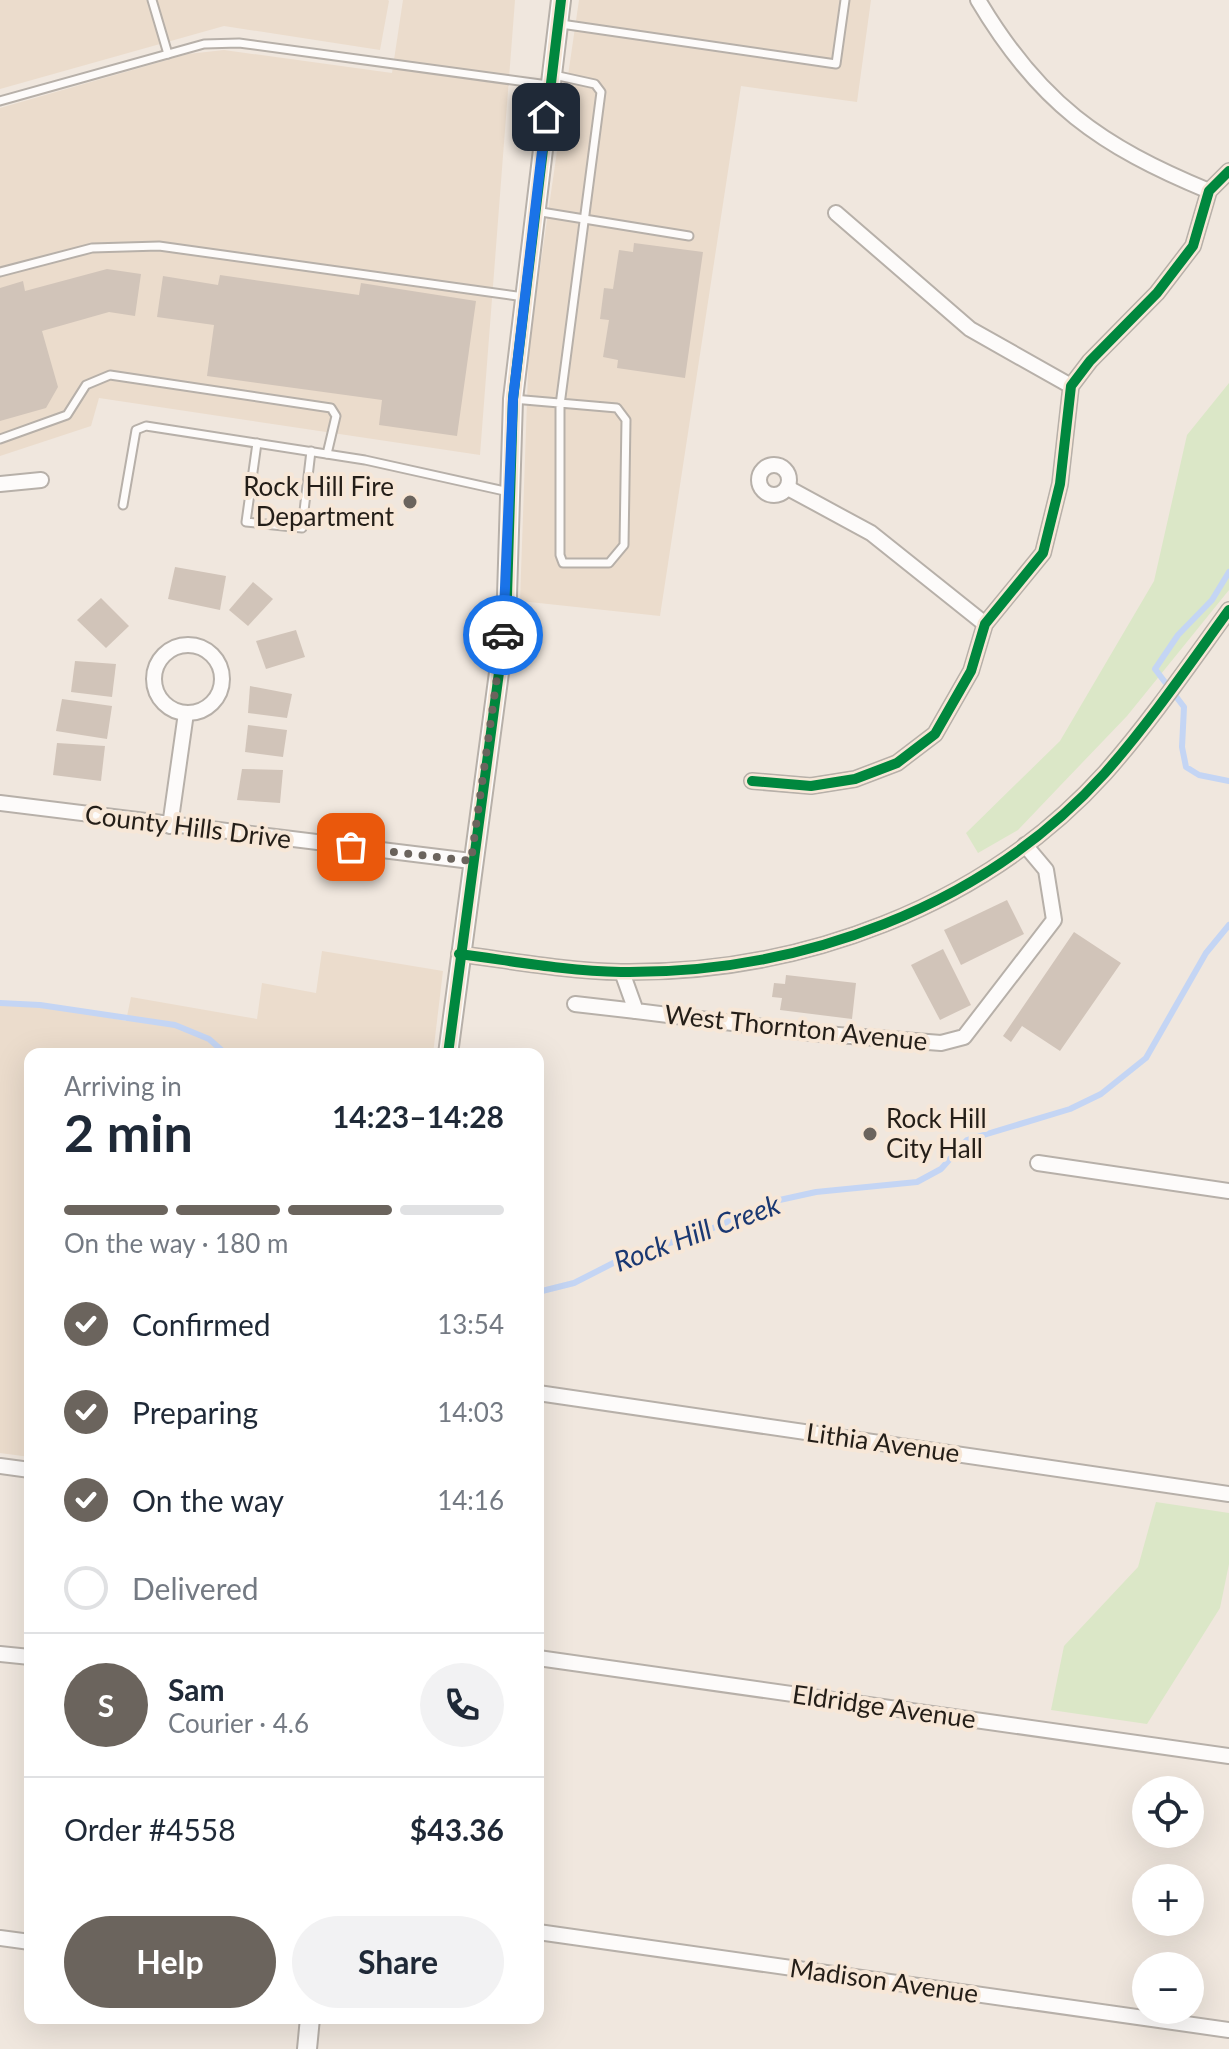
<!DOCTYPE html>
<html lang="en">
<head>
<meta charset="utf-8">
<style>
	body { margin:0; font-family:Lato,sans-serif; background:#f2f2f3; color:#1f2937; height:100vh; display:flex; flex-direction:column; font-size:30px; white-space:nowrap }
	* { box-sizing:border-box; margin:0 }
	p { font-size:26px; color:#747a83 }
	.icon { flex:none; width:44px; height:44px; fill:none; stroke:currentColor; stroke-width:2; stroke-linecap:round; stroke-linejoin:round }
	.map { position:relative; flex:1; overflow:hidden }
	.drawer { position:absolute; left:24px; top:1048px; width:520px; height:976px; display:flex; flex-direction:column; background:#fff; border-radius:16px; box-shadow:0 8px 32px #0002 }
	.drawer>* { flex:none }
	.controls { position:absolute; left:1132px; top:1776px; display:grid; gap:16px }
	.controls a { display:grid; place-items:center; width:72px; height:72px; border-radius:50%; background:#fff; box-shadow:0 8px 32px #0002; font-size:40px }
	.pin { position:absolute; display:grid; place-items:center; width:68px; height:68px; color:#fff; margin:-34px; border-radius:16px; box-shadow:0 4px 12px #0006 }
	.courier { position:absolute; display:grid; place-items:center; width:80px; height:80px; margin:-40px; border:6px solid #1a73e8; border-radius:50%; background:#fff; color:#222; box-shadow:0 2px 10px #0007 }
	.head em { font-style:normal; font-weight:700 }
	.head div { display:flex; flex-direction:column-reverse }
	.head { display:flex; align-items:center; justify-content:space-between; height:136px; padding:0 40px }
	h1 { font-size:52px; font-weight:700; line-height:60px }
	.bar { display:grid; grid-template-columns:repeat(4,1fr); gap:12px 8px; align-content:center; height:96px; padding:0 40px }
	.bar i { height:10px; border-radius:6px; background:#e0e1e3 }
	.bar .current { background:#6b645d }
	.bar p { grid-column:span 4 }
	.line { display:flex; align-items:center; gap:20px; padding:0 40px; border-top:2px solid #e0e1e3 }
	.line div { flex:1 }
	.round { display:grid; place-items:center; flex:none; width:84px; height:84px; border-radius:42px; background:#f2f2f3 }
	ol { padding:0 40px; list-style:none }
	li { display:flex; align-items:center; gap:24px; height:88px }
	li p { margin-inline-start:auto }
	li .icon { padding:8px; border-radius:50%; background:#6b645d; color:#fff; stroke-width:4 }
	li:last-child { color:#747a83 }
	li i { width:44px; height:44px; border:4px solid #e0e1e3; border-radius:50% }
	.cta { display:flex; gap:16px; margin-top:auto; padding:16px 40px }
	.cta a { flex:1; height:92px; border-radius:48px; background:#6b645d; color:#fff; font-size:32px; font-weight:700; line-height:92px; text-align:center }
	.cta a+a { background:#f2f2f3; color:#1f2937 }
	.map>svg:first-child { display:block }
	.built { fill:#ebdccc }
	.green { fill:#dbe7c7 }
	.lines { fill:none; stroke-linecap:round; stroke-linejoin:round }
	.stream { stroke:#c4d5f4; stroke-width:6 }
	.building { fill:#d1c4b9 }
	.service-casing { stroke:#b7b0a9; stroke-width:11 }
	.minor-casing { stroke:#b7b0a9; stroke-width:18 }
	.tertiary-casing { stroke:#b7b0a9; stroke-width:22 }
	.service { stroke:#fdfbfa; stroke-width:7 }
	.minor { stroke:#fdfbfa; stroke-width:14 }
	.tertiary { stroke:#fdfbfa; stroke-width:18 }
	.cycleway-casing { stroke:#f7e7d7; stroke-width:15 }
	.cycleway { stroke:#00873e; stroke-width:10 }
	.done { stroke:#6b645d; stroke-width:8; stroke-dasharray:0 14.4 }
	.route { stroke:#1a73e8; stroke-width:10 }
	.poi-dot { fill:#6b645d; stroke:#f7e7d7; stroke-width:3 }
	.labels { text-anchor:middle; stroke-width:8; stroke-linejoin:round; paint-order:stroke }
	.poi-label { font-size:26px; fill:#241e18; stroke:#f7e7d7; text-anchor:end }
	.street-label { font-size:26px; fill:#241e18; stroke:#f7e7d7 }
	.water-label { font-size:28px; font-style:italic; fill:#1a3872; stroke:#f7e7d7 }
</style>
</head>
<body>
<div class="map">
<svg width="1229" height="2049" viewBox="0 0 1229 2049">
	<rect width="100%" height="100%" fill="#f0e7de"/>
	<g class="built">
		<path d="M0,0h388l1,1 -9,49 -156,-24 -224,63z"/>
		<path d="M403,0h112l-35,455 -381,-57 -8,28 -91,30v-348l188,-54 36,-4 168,23z"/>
		<path d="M579,0h292l-14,102 -116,-16 -81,530 -140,-15 9,-257z"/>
		<path d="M322,951l121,20 -10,83h-403v403l-30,-4v-448l63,4 63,12 5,-24 126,22 5,-36 54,10z"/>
	</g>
	<g class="green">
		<path d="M1229,383v207l-102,126 -68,71 -41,43 -40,23 -12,-20 94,-92 94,-160 33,-146z"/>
		<path d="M1156,1502l73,11v51l-9,44 -73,116 -96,-14 13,-64 74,-79z"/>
	</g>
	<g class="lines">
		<g class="stream">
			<path d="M1229,572l-17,28 -34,35 -23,34 29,38 -2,40 4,20 13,8 30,6"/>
			<path d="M0,1003l40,2 135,20 34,14 17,15"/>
			<path d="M538,1292l36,-9 57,-29 66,-19 78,-34 41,-9 101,-10 24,-13 26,-29 103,-31 31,-15 45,-36 60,-105 23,-28"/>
		</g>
	</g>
	<g class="building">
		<path d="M634,243l69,9 -18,126 -68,-10 1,-8 -15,-3 6,-37 -9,-1 4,-31 9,1 6,-39 14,2z"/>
		<path d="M107,269l34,5 -6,42 -26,-4 -67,19 16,56 -12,21 -46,13v-133l23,-7 2,10z"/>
		<path d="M220,275l139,20 2,-12 115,18 -19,135 -78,-11 3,-25 -175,-24 7,-51 -57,-8 6,-41 55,9z"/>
		<path d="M175,567l51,9 -6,34 -52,-11z"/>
		<path d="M253,582l20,17 -25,27 -19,-16z"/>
		<path d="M101,598l28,28 -23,22 -29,-28z"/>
		<path d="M296,630l9,27 -39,12 -10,-28z"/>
		<path d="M75,661l41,3 -4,33 -41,-5z"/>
		<path d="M250,686l42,8 -5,24 -39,-5z"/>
		<path d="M62,699l50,7 -5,33 -51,-8z"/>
		<path d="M248,725l39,5 -4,27 -38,-5z"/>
		<path d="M57,743l48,3 -4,35 -48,-6z"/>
		<path d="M242,769l41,1 -3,33 -43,-3z"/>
		<path d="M1007,900l17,34 -63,31 -17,-35z"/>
		<path d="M1074,932l47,31 -61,88 -38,-25 -11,16 -8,-6z"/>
		<path d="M943,949l28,56 -31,15 -29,-55z"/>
		<path d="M786,975l70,8 -4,36 -72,-9 2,-12 -10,-1 2,-14 11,1z"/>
	</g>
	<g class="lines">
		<g class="service-casing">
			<g id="service">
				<path d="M152,0l16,54"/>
				<path d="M561,24l275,40 9,-64"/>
				<path d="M0,101l204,-57 35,-1 309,42"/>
				<path d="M535,211l154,25"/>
				<path d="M0,272l92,-24 67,-2 365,51"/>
				<path d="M513,399l104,9 9,12 -2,125 -15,18h-46l-3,-8v-150l41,-313 -6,-8 -41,-9"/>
				<path d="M0,439l67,-24 19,-30 24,-10 221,33 5,8 -9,38"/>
				<path d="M257,443l-11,79 56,6 9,-77"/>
				<path d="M123,505l13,-75 10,-4 219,34 144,32"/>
			</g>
		</g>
		<g class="minor-casing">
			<g id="minor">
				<path d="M978,0c61,103 122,146 231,191"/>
				<path d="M836,213l134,116 101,57"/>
				<circle cx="774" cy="480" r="15"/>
				<path d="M0,484l41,-4"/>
				<path d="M788,488l83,45 114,91"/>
				<circle cx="188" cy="679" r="34"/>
				<path d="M752,781l59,5 44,-7 42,-16 38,-29 36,-63 14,-47 58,-71 17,-69 11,-98 19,-25 67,-68 36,-47 16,-55 20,-20"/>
				<path d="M0,803l471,58"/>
				<path d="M170,826l16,-113"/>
				<path d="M459,954c54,7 108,17 162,18 179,2 362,-64 484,-199 45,-51 84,-108 124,-163"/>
				<path d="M622,972l14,39 176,22 129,10 23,-6 90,-117 -8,-50 -21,-25"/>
				<path d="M575,1004l61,7"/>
				<path d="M1038,1163l191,28"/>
				<path d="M538,1393l691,101"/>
				<path d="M0,1466l30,4"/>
				<path d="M0,1654l30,3"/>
				<path d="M538,1658l691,98"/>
				<path d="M538,1932l691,98"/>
				<path d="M0,1938l30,4"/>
			</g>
		</g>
		<g class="tertiary-casing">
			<g id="tertiary">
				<path d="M448,1054l52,-389 7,-69 6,-197 48,-399"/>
				<path d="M307,2049l3,-31"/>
			</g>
		</g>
		<use href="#service" class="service"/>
		<use href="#minor" class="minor"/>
		<use href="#tertiary" class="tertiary"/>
		<g class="cycleway-casing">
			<g id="cycleway">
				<path d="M752,781l59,5 44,-7 42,-16 38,-29 36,-63 14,-47 58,-71 17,-69 11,-98 19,-25 67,-68 36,-47 16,-55 20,-20"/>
				<path d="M459,954c54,7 108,17 162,18 179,2 362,-64 484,-199 45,-51 84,-108 124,-163"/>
				<path d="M448,1054l52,-389 7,-69 6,-197 48,-399"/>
			</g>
		</g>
		<use href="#cycleway" class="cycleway"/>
	</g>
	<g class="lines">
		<path class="done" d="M351,847l120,14 32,-226"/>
		<path class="route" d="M503,635l10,-236 33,-282"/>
	</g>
	<g class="poi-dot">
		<circle cx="410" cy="502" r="8"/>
		<circle cx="870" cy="1134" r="8"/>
	</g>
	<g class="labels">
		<g class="poi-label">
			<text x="394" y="496">Rock Hill Fire<tspan x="394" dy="30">Department</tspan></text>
			<text x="886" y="1128" text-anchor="start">Rock Hill<tspan x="886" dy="30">City Hall</tspan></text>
		</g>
		<g class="street-label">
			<text transform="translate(188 827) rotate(7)" y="9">County Hills Drive</text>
			<text transform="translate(796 1028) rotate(6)" y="9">West Thornton Avenue</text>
			<text transform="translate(883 1443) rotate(8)" y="9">Lithia Avenue</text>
			<text transform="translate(884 1707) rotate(8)" y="9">Eldridge Avenue</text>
			<text transform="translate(884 1981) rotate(8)" y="9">Madison Avenue</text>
		</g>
		<g class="water-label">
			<text transform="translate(697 1233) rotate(-20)" y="10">Rock Hill Creek</text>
		</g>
	</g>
</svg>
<div class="controls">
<a><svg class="icon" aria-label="locate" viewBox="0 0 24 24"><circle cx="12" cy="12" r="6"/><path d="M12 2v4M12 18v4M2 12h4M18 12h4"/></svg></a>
<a>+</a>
<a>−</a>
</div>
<div class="pin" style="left:351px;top:847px;background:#ea580c"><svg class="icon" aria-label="bag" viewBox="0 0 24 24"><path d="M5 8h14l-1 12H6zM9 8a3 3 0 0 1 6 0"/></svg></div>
<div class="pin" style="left:546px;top:117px;background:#1f2937"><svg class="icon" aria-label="home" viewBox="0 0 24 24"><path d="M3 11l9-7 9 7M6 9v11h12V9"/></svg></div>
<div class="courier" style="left:503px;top:635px"><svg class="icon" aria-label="car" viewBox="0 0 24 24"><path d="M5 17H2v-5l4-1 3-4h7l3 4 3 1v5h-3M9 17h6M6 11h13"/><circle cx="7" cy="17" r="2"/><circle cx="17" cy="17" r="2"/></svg></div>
<section class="drawer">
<div class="head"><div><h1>2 min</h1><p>Arriving in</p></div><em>14:23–14:28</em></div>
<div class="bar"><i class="current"></i><i class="current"></i><i class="current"></i><i></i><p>On the way · 180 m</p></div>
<ol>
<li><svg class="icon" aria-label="check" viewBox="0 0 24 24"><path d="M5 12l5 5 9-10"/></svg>Confirmed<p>13:54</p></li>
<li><svg class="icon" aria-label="check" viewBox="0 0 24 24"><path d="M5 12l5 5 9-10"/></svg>Preparing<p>14:03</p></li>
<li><svg class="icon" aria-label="check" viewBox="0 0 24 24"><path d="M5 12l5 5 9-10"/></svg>On the way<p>14:16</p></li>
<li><i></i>Delivered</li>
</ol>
<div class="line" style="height:144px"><b class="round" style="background:#6b645d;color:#fff">S</b><div><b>Sam</b><p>Courier · 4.6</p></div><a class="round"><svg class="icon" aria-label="phone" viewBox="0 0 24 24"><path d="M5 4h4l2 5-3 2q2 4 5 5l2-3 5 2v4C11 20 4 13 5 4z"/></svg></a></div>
<div class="line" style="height:104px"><div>Order #4558</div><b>$43.36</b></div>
<div class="cta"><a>Help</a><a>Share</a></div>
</section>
</div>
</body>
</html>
